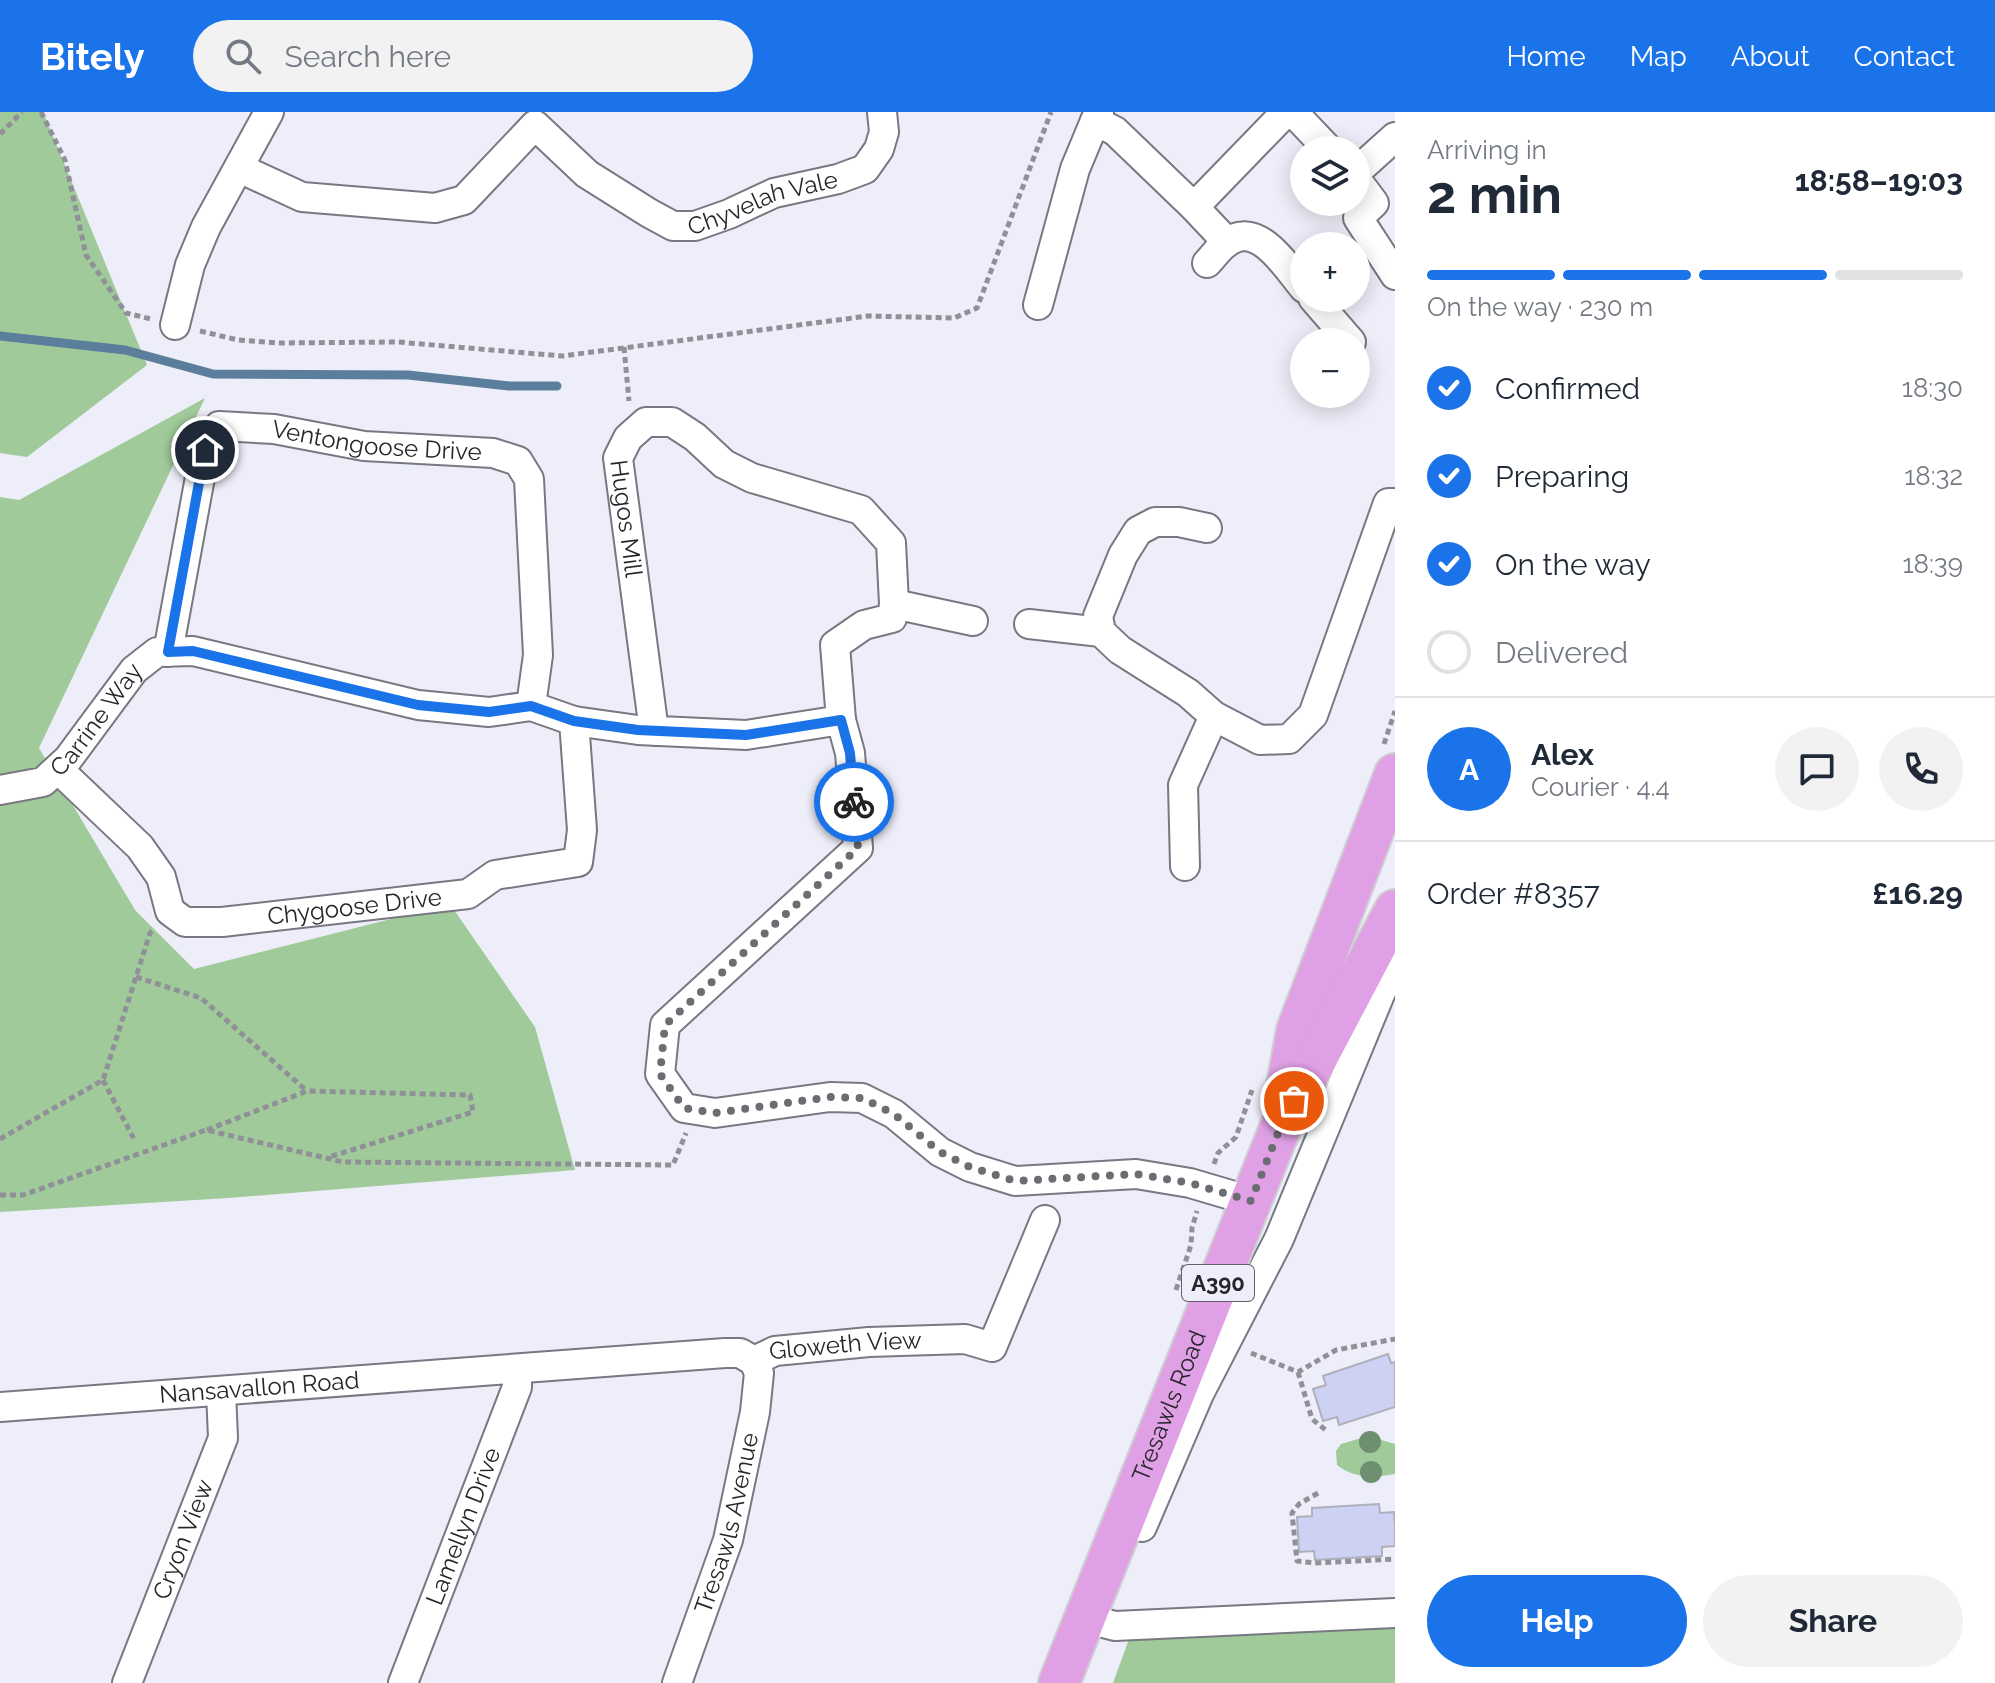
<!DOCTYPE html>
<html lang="en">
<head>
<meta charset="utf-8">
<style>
	body { margin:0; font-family:Raleway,sans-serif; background:#f2f2f3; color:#1f2937; height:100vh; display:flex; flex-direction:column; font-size:30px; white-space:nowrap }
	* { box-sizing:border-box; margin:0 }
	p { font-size:26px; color:#747a83 }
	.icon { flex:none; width:44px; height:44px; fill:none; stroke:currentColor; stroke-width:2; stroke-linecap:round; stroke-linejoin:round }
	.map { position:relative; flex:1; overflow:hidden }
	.sheet { display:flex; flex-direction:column; background:#fff; width:600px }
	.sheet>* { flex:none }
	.tools { position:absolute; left:1290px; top:24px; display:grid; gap:16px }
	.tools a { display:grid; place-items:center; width:80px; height:80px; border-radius:50%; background:#fff; box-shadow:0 4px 20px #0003; font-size:40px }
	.pin { position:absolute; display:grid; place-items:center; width:68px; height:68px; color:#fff; margin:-34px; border:4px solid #fff; border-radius:50%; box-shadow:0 2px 8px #0007 }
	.courier { position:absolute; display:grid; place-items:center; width:80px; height:80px; margin:-40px; border:6px solid #1a73e8; border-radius:50%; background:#fff; color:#222; box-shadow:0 2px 10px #0007 }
	.head em { font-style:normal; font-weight:700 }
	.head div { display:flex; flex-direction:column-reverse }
	.head { display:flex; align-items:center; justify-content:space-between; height:136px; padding:0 32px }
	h1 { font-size:52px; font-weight:700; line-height:60px }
	.bar { display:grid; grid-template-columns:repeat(4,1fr); gap:12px 8px; align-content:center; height:96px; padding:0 32px }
	.bar i { height:10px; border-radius:6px; background:#e0e1e3 }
	.bar .active { background:#1a73e8 }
	.bar p { grid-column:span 4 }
	.line { display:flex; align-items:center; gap:20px; padding:0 32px; border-top:2px solid #e0e1e3 }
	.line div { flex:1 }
	.round { display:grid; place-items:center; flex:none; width:84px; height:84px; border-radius:42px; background:#f2f2f3 }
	ol { padding:0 32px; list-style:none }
	li { display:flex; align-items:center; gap:24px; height:88px }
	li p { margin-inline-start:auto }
	li .icon { padding:8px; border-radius:50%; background:#1a73e8; color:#fff; stroke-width:4 }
	li:last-child { color:#747a83 }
	li i { width:44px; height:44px; border:4px solid #e0e1e3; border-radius:50% }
	.action { display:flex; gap:16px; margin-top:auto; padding:16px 32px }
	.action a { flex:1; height:92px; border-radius:48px; background:#1a73e8; color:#fff; font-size:32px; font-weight:700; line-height:92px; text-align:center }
	.action a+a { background:#f2f2f3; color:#1f2937 }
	header { display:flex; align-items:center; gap:48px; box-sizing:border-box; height:112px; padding:0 40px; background:#1a73e8; color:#fff }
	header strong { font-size:38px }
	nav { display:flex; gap:44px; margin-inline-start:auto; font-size:28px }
	.search { width:560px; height:72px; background:#f2f2f3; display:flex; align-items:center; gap:20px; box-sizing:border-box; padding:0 28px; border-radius:44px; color:#747a83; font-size:30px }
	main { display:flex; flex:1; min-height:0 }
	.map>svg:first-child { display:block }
	.green { fill:#a1ca9a }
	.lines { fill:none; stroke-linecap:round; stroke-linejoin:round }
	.stream { stroke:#5a7e9c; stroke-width:9 }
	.building { fill:#cdd1f4; stroke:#aeb0ba; stroke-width:2 }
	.minor-casing { stroke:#777881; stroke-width:32 }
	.highway-casing { stroke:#cfcfd0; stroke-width:44 }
	.path { stroke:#909098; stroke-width:5; stroke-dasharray:6 4; stroke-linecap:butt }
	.minor { stroke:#fff; stroke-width:28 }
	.highway { stroke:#dfa0e5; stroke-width:40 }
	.tree { fill:#6e8f70 }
	.done { stroke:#6c6c72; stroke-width:8; stroke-dasharray:0 14.4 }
	.route { stroke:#1a73e8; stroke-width:10 }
	.labels { text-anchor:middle; stroke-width:6; stroke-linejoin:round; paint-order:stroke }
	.shield { fill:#edeef9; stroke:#626268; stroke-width:2 }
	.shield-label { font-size:22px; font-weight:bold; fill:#26262a }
	.street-label { font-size:24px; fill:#26262a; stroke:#edeef9 }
</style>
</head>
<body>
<header>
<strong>Bitely</strong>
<div class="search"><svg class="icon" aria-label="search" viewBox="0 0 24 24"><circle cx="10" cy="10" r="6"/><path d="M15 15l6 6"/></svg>Search here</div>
<nav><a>Home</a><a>Map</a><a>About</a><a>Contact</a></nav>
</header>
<main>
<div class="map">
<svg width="1395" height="1571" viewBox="0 0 1395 1571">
	<rect width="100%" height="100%" fill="#edeef9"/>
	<g class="green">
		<path d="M0,0h43l104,253 -120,92 -27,-4z"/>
		<path d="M205,286l-166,350 96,162 59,59 256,-65 85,123 40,143 -347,28 -228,14v-715l19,3z"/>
		<path d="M1368,1324l27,8v30c-21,4 -40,5 -58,-9l-1,-14 5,-7z"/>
		<path d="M1395,1512v59h-282l16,-44z"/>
	</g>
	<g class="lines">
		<path class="stream" d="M0,224l125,14 88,24 195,1 101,11h48"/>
	</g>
	<g class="building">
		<path d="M1388,1242l3,9 4,-1v45l-56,18 -2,-8 -14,4 -10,-32 13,-4 -3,-9z"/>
		<path d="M1379,1392l1,9 14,-1 1,15v19l-13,1v9l-67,4 -1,-9 -15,1 -2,-35 15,-1v-8z"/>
	</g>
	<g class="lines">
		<g class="minor-casing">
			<g id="minor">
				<path d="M1099,0l-4,9 20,10 79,76 92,-95"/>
				<path d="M1293,0l36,38"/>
				<path id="s1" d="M239,56l63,29 133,11 29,-8 71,-75 52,49 62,39 24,13h22l34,-12 45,-21 64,-14 27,-10 14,-20 5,-17 -2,-20"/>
				<path d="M1356,60l39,-35"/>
				<path d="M1356,67l18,24 -16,15 37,57"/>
				<path d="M1194,95l33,35"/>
				<path d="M1207,151c6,-6 11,-14 18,-19 32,-27 61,23 79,44"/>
				<path d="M1313,186l38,44"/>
				<path d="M1038,193l37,-136 20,-48"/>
				<path d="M175,213l15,-60 16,-38 63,-115"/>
				<path d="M1207,416l-28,-6h-24l-17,9 -15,24 -25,61 3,16 19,18 68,43 26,23 46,24 29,-1 24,-24 75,-212h7"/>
				<path d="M894,492l79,17"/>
				<path d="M1029,512l72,8"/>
				<path id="s2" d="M168,540l37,-202 14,-24 55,3 90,17 129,7 25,8 11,18 9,176 -7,51"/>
				<path d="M841,608l9,33 8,95 -193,177 -5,49 24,34 31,5 115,-16 32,1 32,16 46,38 30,15 45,14 121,-7 54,9 61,18"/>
				<path id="s3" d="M58,657l82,78 21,30 9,34 15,11h37l246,-28 27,-19 83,-13 4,-32 -8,-109"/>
				<path id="s4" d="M0,678l43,-8 25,-23 66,-89 23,-18 36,-1 225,54 71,7 42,-6 43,15 64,9 108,5 95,-15 -6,-75 29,-20 28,-7 2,-14 -3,-61 -30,-33 -109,-32 -28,-14 -29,-27 -23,-15h-26l-18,16 -10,20 36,273"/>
				<path d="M1185,754l-2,-81 31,-69"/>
				<path id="s5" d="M0,1295l725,-54h15l14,8 21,-10 94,-9 96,-3 27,8 53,-127"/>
				<path d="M1142,1415l57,-133 80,-155 116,-281"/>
				<path d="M1084,1506l31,8 280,-13"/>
				<path id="s6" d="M127,1571l96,-245 -2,-46"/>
				<path id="s7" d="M403,1571l114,-296v-18"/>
				<path id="s8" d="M677,1571l51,-143 27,-128 4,-39 -5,-12"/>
			</g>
		</g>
		<g class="highway-casing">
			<g id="highway">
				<path d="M1286,979l11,-61 98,-256"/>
				<path id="s9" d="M1059,1571l221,-555 115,-218"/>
			</g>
		</g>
		<g class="path">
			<path d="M41,0l24,48 21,95 40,58 25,6"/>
			<path d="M0,22l22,-22"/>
			<path d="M200,219l38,9 40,3 120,-1 164,14 306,-40 86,2 23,-10 74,-196"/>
			<path d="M624,235l5,54"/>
			<path d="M1384,632l11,-33"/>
			<path d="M136,865l65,21 106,93"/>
			<path d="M103,968l32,61"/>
			<path d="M207,1018l100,-39 163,4 3,17 -144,45"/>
			<path d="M0,1027l103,-59 47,-147 4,-4"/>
			<path d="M1214,1052l4,-11 18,-16 16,-47"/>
			<path d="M0,1083h23l183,-65 137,32 330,3 13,-32"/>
			<path d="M1176,1178l15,-45 1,-17 5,-17"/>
			<path d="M1251,1241l47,19 38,-22 59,-11"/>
			<path d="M1298,1260l14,47 15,12"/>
			<path d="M1318,1381l-19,11 -7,9 5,48 18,2 80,-4"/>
		</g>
		<use href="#minor" class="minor"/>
		<use href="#highway" class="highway"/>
	</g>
	<g class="tree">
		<circle cx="1370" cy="1330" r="11"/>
		<circle cx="1371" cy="1360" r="11"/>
	</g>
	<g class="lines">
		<path class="done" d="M854,690l4,46 -193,177 -5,49 24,34 31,5 115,-16 32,1 32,16 46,38 30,15 45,14 121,-7 54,9 61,18 29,-73 14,-27"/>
		<path class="route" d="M205,338l-37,202 25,-1 225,54 71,7 42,-6 43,15 64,9 108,5 95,-15 9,33 4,49"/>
	</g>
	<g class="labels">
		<rect class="shield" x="1182" y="1153" width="72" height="36" rx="6"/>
		<g class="shield-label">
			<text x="1218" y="1179">A390</text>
		</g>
		<g class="street-label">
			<text dy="8" stroke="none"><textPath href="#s1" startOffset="602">Chyvelah Vale</textPath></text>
			<text dy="8" stroke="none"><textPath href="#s2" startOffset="392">Ventongoose Drive</textPath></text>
			<text dy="8" stroke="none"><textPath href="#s4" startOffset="1518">Hugos Mill</textPath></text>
			<text dy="8" stroke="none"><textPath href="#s4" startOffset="126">Carrine Way</textPath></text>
			<text dy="8" stroke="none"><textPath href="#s3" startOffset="374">Chygoose Drive</textPath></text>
			<text dy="8" stroke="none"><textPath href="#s5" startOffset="852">Gloweth View</textPath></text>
			<text dy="8" stroke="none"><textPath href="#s5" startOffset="260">Nansavallon Road</textPath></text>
			<text dy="8" stroke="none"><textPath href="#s9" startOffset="298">Tresawls Road</textPath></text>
			<text dy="8" stroke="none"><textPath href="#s8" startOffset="168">Tresawls Avenue</textPath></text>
			<text dy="8" stroke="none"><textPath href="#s7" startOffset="168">Lamellyn Drive</textPath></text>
			<text dy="8" stroke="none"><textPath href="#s6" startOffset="154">Cryon View</textPath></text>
		</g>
	</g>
</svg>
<div class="tools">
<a><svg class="icon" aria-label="layers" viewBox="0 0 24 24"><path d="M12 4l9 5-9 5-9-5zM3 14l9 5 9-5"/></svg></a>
<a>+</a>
<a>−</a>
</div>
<div class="pin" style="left:1294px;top:989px;background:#ea580c"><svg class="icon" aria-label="bag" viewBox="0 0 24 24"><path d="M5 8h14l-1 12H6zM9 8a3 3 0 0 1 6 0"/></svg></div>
<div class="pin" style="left:205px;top:338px;background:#1f2937"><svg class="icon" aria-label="home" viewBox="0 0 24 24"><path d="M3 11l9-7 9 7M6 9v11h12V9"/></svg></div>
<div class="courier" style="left:854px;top:690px"><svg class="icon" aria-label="bike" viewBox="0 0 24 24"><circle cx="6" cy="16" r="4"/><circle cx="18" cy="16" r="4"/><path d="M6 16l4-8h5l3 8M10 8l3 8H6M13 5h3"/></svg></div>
</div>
<section class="sheet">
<div class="head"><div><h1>2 min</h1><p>Arriving in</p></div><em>18:58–19:03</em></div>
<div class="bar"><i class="active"></i><i class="active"></i><i class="active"></i><i></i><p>On the way · 230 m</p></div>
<ol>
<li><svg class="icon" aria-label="check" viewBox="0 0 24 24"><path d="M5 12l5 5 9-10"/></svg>Confirmed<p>18:30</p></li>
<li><svg class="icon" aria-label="check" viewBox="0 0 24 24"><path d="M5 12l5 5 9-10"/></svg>Preparing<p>18:32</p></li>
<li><svg class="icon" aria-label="check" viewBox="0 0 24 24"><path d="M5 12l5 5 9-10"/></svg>On the way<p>18:39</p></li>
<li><i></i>Delivered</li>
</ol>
<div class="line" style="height:144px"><b class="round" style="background:#1a73e8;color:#fff">A</b><div><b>Alex</b><p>Courier · 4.4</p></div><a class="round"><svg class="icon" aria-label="chat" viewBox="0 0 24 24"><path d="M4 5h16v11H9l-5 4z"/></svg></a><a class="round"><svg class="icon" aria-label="phone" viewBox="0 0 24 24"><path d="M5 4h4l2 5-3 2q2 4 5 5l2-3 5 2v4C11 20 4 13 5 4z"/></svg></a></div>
<div class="line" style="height:104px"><div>Order #8357</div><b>£16.29</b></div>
<div class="action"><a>Help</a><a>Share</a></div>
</section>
</main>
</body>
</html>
